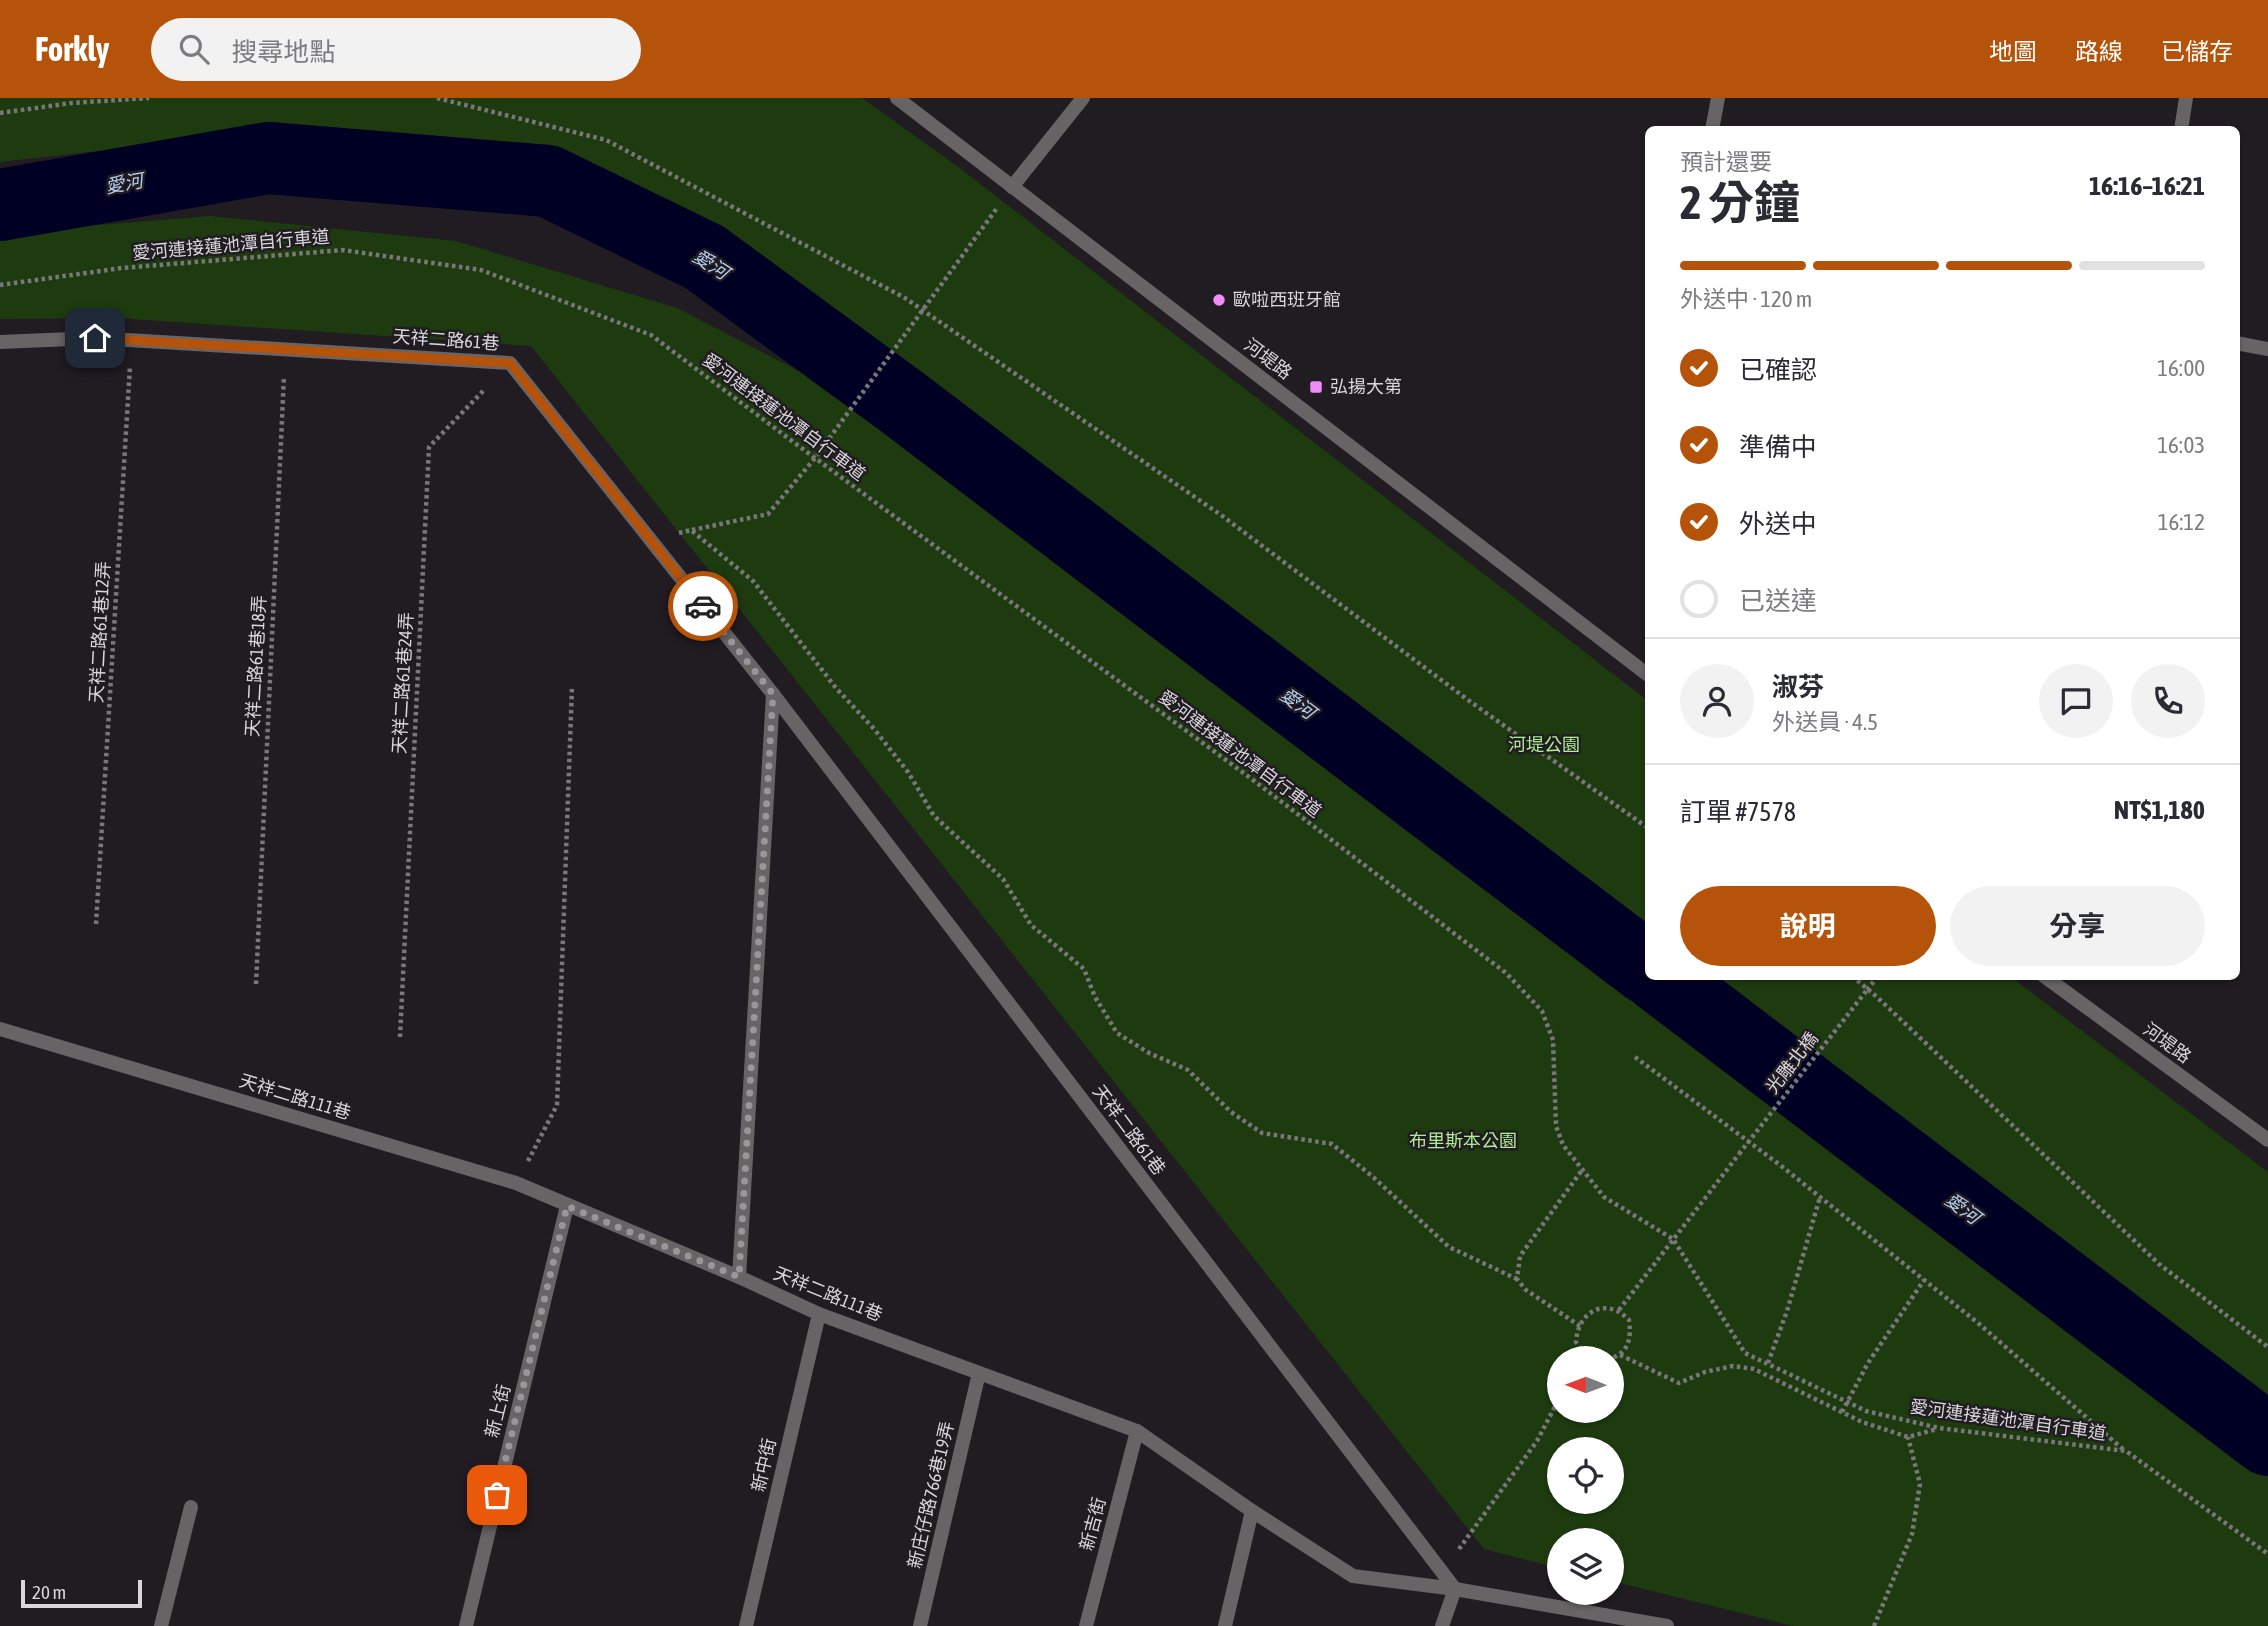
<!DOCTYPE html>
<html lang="zh-TW">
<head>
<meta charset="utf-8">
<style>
	body { margin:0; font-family:"Asap Condensed","Noto Sans TC",sans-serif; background:#f2f2f3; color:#2b2b33; height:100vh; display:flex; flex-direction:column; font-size:26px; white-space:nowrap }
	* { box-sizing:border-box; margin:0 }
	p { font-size:23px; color:#7c7c81 }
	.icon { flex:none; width:38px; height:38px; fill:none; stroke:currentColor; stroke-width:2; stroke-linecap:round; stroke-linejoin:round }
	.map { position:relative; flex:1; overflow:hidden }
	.details { position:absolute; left:1645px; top:28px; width:595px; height:854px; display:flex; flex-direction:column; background:#fff; border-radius:10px; box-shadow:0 2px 5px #0004 }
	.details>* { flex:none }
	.needle { width:46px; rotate:271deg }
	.controls { position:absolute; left:1547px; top:1248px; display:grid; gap:14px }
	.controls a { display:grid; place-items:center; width:77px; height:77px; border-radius:50%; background:#fff; box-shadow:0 2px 5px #0004; font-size:35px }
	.scale { position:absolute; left:21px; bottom:18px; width:121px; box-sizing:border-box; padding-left:7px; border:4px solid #d9d7db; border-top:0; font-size:19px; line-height:24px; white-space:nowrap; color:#d9d7db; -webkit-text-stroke:5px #201c21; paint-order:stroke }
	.pin { position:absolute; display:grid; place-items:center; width:60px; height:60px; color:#fff; margin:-30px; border-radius:14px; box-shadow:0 4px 10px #0006 }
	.courier { position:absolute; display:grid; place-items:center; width:70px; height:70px; margin:-35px; border:5px solid #b45309; border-radius:50%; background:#fff; color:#222; box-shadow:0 2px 9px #0007 }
	.headline em { font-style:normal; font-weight:700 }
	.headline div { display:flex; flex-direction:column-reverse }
	.headline { display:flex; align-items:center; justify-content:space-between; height:119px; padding:0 35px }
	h1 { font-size:46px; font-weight:700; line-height:52px }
	.bar { display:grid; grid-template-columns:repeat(4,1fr); gap:10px 7px; align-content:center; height:84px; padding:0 35px }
	.bar i { height:9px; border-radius:5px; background:#e1e1e2 }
	.bar .on { background:#b45309 }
	.bar p { grid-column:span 4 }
	.line { display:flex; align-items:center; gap:18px; padding:0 35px; border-top:2px solid #e1e1e2 }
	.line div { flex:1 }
	.round { display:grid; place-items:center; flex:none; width:74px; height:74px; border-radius:37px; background:#f2f2f3 }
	ol { padding:0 35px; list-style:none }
	li { display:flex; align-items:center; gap:21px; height:77px }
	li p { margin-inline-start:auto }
	li .icon { padding:7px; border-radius:50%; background:#b45309; color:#fff; stroke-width:4 }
	li:last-child { color:#7c7c81 }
	li i { width:38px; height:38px; border:4px solid #e1e1e2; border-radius:50% }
	.cta { display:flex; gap:14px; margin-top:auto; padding:14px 35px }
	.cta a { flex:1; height:80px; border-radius:42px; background:#b45309; color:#fff; font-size:28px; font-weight:700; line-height:80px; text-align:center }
	.cta a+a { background:#f2f2f3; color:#2b2b33 }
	header { display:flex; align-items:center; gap:42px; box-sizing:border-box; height:98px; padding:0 35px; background:#b45309; color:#fff }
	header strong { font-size:33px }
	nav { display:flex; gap:38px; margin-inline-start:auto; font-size:24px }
	.search { width:490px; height:63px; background:#f2f2f3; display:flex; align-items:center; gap:18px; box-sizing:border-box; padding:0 24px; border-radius:38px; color:#7c7c81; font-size:26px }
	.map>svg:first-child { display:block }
	.green { fill:#1d3b0f; fill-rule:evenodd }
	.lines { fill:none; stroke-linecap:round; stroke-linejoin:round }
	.river { stroke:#000024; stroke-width:72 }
	.path { stroke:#7a777b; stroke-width:4.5; stroke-dasharray:3.5 3.5; stroke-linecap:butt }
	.lane { stroke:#686465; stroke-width:14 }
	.street { stroke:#686465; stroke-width:14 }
	.path-bridge { stroke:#7a777b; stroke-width:4.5; stroke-dasharray:3.5 3.5; stroke-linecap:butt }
	.done { stroke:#98969a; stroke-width:7; stroke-dasharray:0 12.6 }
	.route { stroke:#b45309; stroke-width:9 }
	.poi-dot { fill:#ee8cf8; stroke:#201c21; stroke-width:2.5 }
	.labels { text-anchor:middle; stroke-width:5; stroke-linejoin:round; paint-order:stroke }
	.street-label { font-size:18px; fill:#d9d7db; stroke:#201c21 }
	.poi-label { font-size:18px; fill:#d9d7db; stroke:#201c21; text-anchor:start }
	.park-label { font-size:18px; fill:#aded94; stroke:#201c21 }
	.water-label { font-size:19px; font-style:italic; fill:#b5cdef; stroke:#201c21 }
</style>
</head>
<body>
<header>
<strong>Forkly</strong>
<div class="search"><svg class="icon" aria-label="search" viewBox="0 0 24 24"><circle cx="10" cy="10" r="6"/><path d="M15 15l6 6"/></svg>搜尋地點</div>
<nav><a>地圖</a><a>路線</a><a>已儲存</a></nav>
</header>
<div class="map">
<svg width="2268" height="1528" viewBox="0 0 2268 1528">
	<rect width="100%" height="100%" fill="#201c21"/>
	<g class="green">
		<path d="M0,0h862l99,71 687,532v250l-731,-570 -192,-146 -96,-42 -142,-52 -167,-11 -151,13 -169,19z"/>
		<path d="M211,118l245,25 221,67 205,106 907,676 479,383v153h-475l-181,-45v-41h-53v28l-75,-19 -953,-1203 -416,-28 -115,1v-86zM1612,1260v52h-53v-52zM1559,1351h53v53h-53z"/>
		<path d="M1682,879h329l257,195v237l-221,-166z"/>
	</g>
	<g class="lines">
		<g class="river">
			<path d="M0,107l268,-47 280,23 156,76 198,145 746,567"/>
			<path d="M1658,878l610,464"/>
		</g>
		<g class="path">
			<path d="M437,0l169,42 299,158 316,217 247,185 180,128"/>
			<path d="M0,15l72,-10 77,-5"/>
			<path d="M0,187l122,-17 221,-18 138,20 170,65 149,112 449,330 257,196 36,38 11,29 3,86 7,19 41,52 69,42 72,114 121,58 73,17 187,23 142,103"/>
			<path d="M692,432l76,-16 47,-56 182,-250"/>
			<path d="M679,435l12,-3 62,51 83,107 39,42 33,42 26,44 69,63 28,46 53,44 11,28 22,36 32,20 39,17 43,42 31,21 70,11 40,32 77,71 68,32"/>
			<path d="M96,826l34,-558"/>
			<path d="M1852,878l25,21 282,267 109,83"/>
			<path d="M256,886l28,-608"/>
			<path d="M1867,892l11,-14"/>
			<path d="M400,939l29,-590 56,-58"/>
			<path d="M1635,959l145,108 198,158 147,128"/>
			<path d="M528,1063l29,-56 15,-419"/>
			<path d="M1619,1212l120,-156"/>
			<path d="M1580,1228l-54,-36 -9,-11 3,-23 62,-86"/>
			<path d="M1620,1257l59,28 26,-11 28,-6 21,3 108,53 46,15 29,-8"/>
			<path d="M1592,1260l-8,-5 -8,-11c2,-31 30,-46 53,-22 2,17 1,31 -17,38"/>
			<path d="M1768,1265l19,-52 33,-114"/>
			<path d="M1842,1314l26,-49 56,-83"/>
			<path d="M1459,1451l78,-108 22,-42"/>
			<path d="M1874,1528l38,-92 8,-50 -12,-47"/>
		</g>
		<g class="lane">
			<path d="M0,244l95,-4 415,25 263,331 682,895"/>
			<path d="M0,931l516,154 223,94 80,37 318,117 115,80 101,65 102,13 212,37"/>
			<path d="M739,1179l34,-583"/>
			<path d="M161,1528l30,-119"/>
			<path d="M920,1528l59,-253"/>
			<path d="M1225,1528l27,-115"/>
		</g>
		<g class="street">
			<path d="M897,0l751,577"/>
			<path d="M1712,32l6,-32"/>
			<path d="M2181,32l5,-32"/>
			<path d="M1012,89l71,-89"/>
			<path d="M2236,245l32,6"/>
			<path d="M2044,878l224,164"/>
			<path d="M466,1528l101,-420"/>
			<path d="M746,1528l73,-312"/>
			<path d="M1086,1528l51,-195"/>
			<path d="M1442,1528l13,-37"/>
		</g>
		<path class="path-bridge" d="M1739,1056l128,-164"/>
	</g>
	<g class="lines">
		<path class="done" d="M497,1397l70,-289 172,71 34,-583 -70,-88"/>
		<path class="route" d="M95,240l415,25 193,243"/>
	</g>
	<g class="poi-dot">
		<circle cx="1219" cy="202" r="7"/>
		<rect x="1309" y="282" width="14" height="14" rx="3.5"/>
	</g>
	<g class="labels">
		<g class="street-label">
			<text transform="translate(231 147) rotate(-5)" y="6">愛河連接蓮池潭自行車道</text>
			<text transform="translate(446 242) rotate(4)" y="6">天祥二路61巷</text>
			<text transform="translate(1268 261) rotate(37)" y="6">河堤路</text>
			<text transform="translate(784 319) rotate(37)" y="6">愛河連接蓮池潭自行車道</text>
			<text transform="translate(100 534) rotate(-87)" y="6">天祥二路61巷12弄</text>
			<text transform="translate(256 568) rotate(-87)" y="6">天祥二路61巷18弄</text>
			<text transform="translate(403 585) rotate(-87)" y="6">天祥二路61巷24弄</text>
			<text transform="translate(1240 656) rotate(37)" y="6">愛河連接蓮池潭自行車道</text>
			<text transform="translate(2167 945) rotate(36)" y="6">河堤路</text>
			<text transform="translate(1792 965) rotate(-52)" y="6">光雕北橋</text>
			<text transform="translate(295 999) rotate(17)" y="6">天祥二路111巷</text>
			<text transform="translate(1129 1032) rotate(53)" y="6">天祥二路61巷</text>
			<text transform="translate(828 1196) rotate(22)" y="6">天祥二路111巷</text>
			<text transform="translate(498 1313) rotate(-76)" y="6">新上街</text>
			<text transform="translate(2008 1322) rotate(8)" y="6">愛河連接蓮池潭自行車道</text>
			<text transform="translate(764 1367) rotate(-77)" y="6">新中街</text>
			<text transform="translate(931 1397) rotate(-77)" y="6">新庄仔路766巷19弄</text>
			<text transform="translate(1093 1426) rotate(-75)" y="6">新吉街</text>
		</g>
		<g class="poi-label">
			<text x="1233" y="208">歐啦西班牙館</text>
			<text x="1330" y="295">弘揚大第</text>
		</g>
		<g class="park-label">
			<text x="1544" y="653">河堤公園</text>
			<text x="1463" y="1049">布里斯本公園</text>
		</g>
		<g class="water-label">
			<text transform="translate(124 85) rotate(-10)" y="7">愛河</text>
			<text transform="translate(711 166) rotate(33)" y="7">愛河</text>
			<text transform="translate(1298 605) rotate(37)" y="7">愛河</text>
			<text transform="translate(1963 1110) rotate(37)" y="7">愛河</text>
		</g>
	</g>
</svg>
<div class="controls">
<a><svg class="needle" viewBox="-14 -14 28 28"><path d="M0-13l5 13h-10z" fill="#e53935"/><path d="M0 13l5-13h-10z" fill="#7c7c81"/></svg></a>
<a><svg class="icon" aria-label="locate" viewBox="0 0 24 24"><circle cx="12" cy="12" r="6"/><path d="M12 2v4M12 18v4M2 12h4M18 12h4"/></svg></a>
<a><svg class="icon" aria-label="layers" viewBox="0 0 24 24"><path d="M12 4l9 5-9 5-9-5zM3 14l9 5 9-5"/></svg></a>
</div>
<div class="scale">20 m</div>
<div class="pin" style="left:497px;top:1397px;background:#ea580c"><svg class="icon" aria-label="bag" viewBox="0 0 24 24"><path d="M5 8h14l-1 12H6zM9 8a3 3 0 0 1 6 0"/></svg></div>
<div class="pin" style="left:95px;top:240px;background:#1f2937"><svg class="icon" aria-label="home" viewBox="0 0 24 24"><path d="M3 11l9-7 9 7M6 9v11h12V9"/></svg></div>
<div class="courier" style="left:703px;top:508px"><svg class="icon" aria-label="car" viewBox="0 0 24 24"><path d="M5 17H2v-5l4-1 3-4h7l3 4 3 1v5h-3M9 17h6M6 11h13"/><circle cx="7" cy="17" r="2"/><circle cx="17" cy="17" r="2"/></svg></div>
<section class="details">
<div class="headline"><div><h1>2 分鐘</h1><p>預計還要</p></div><em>16:16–16:21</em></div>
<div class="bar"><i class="on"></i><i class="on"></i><i class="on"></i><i></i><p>外送中 · 120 m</p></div>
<ol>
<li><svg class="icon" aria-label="check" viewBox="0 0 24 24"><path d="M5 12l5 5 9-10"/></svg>已確認<p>16:00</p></li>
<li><svg class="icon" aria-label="check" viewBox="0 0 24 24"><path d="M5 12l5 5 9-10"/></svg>準備中<p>16:03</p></li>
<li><svg class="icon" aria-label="check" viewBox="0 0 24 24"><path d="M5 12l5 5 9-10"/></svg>外送中<p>16:12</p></li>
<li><i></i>已送達</li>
</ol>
<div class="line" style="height:126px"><a class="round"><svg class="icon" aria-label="person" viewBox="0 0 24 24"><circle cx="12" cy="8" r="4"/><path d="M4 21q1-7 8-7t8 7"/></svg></a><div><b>淑芬</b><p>外送員 · 4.5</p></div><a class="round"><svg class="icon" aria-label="chat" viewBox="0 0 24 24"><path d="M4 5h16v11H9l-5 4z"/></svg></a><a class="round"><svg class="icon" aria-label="phone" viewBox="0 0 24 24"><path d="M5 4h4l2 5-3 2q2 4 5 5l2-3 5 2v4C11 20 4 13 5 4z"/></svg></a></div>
<div class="line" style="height:91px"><div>訂單 #7578</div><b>NT$1,180</b></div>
<div class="cta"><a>說明</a><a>分享</a></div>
</section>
</div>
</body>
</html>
